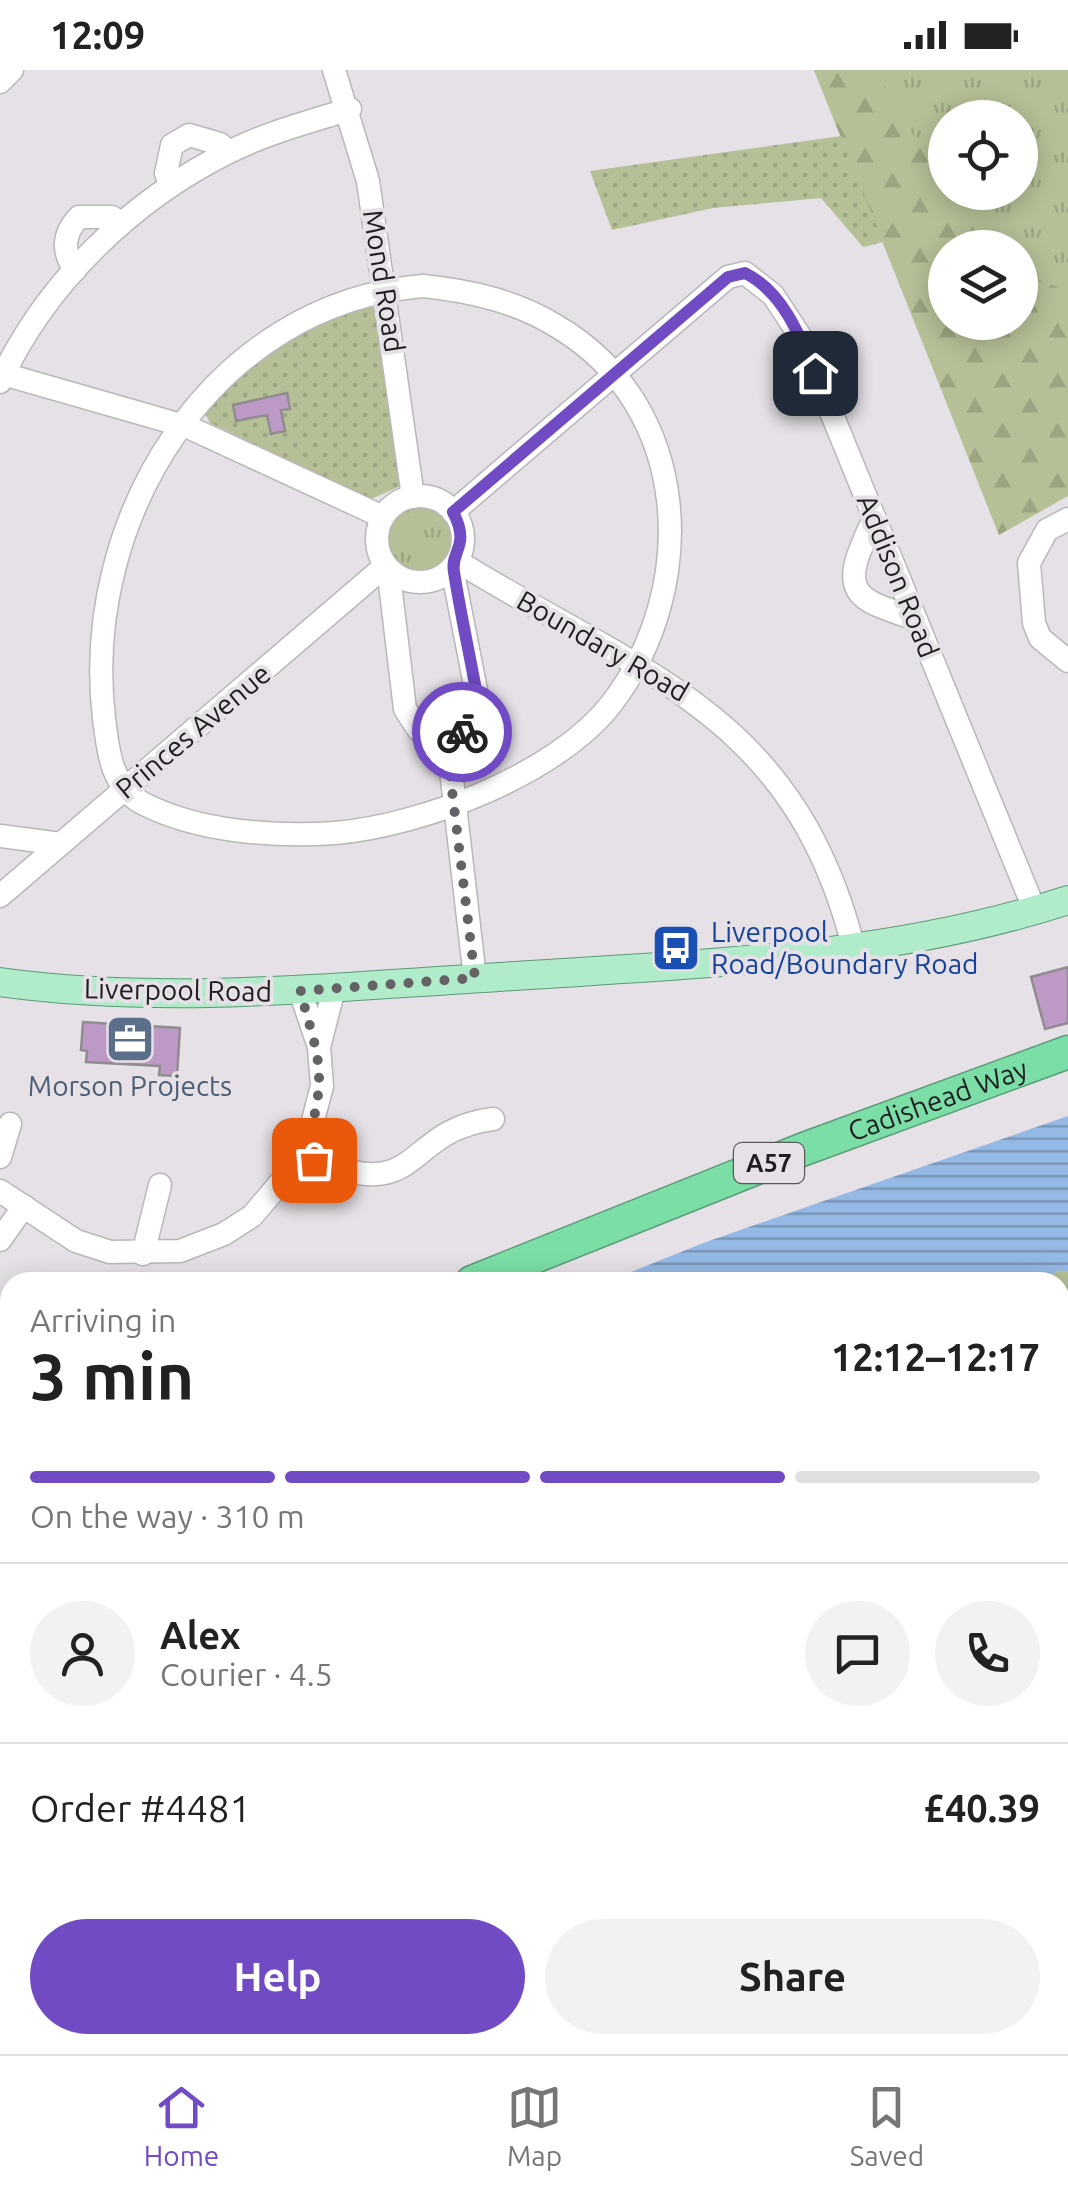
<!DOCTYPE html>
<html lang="en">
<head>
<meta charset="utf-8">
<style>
	body { margin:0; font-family:Ubuntu,sans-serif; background:#f2f2f2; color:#222; height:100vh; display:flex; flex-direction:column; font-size:38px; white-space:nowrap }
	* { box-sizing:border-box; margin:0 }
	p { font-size:32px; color:#767676 }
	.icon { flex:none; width:55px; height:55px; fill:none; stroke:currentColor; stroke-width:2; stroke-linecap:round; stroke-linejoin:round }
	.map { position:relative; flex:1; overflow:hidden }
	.side { position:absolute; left:0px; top:1202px; width:1070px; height:782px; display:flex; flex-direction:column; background:#fff; border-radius:30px 30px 0 0; box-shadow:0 5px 25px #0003 }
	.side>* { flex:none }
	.tools { position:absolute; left:928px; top:30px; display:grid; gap:20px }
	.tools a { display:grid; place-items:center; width:110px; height:110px; border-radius:50%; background:#fff; box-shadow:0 5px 25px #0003; font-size:50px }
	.pin { position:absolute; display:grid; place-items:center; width:85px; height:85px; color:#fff; margin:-42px; border-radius:20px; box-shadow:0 5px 15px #0006 }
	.courier { position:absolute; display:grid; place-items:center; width:100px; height:100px; margin:-50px; border:8px solid #714bc4; border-radius:50%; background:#fff; color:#222; box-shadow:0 2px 12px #0007 }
	.overview em { font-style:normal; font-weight:700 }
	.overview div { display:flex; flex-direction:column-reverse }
	.overview { display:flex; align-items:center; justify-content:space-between; height:170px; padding:0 30px }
	h1 { font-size:65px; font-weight:700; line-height:75px }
	.bar { display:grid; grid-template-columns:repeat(4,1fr); gap:15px 10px; align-content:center; height:120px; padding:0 30px }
	.bar i { height:12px; border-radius:8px; background:#e0e0e0 }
	.bar .selected { background:#714bc4 }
	.bar p { grid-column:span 4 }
	.line { display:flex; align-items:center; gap:25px; padding:0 30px; border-top:2px solid #e0e0e0 }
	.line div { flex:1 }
	.round { display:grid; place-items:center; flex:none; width:105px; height:105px; border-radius:52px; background:#f2f2f2 }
	.action { display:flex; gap:20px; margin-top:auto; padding:20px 30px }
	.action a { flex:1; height:115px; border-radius:60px; background:#714bc4; color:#fff; font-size:40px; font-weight:700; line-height:115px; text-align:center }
	.action a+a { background:#f2f2f2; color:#222 }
	.status { display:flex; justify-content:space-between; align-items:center; height:70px; padding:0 50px; background:#fff; direction:ltr }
	.status svg { height:28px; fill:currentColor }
	.menu { display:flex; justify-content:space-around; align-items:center; height:140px; border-top:2px solid #e0e0e0; background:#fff; font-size:28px; color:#767676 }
	.menu a { display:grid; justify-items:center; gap:5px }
	.menu .selected { color:#714bc4 }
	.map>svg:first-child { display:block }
	.grass { fill:url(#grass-tufts); fill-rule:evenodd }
	.forest { fill:url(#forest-firs) }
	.park { fill:url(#park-dots) }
	.water { fill:url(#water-rules) }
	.building { fill:#bd99c5; stroke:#908c90; stroke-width:2.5 }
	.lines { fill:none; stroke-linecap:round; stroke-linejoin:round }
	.minor-casing { stroke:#bab6bb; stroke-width:25 }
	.major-casing { stroke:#5b9b77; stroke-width:30 }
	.highway-casing { stroke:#5b9b77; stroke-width:35 }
	.minor { stroke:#fff; stroke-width:22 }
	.major { stroke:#b0ebca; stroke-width:28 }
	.highway { stroke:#7bdea6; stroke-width:32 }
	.done { stroke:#656265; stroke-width:10; stroke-dasharray:0 18 }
	.route { stroke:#714bc4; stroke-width:12 }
	.labels { text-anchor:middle; stroke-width:8; stroke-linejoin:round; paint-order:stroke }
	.shield { fill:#e5e1e6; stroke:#5b585b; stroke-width:2.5 }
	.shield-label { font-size:25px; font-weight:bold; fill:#201e20 }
	.street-label { font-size:28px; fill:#201e20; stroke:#e5e1e6 }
	.transit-label { font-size:28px; fill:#164399; stroke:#e5e1e6; text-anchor:start }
	.service-label { font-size:28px; fill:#4e5e75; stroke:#e5e1e6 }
</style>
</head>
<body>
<div class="status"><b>12:09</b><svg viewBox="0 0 49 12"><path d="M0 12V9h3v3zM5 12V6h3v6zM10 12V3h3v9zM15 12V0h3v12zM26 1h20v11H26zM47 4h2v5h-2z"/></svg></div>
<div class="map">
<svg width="1068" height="1984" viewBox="0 0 1068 1984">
	<defs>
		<pattern id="grass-tufts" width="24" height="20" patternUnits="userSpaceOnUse" patternTransform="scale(2.5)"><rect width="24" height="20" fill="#b5c096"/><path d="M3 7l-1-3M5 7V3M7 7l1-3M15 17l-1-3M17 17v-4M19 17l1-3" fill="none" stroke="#9ba581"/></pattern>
		<pattern id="forest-firs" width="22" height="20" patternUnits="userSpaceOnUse" patternTransform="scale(2.5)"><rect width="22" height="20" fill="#b5c096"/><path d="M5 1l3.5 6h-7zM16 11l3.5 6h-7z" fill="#9ba581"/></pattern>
		<pattern id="park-dots" width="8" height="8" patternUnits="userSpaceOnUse" patternTransform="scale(2.5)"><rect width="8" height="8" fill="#b5c096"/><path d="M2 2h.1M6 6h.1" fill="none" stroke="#9ba581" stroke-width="1.8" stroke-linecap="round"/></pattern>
		<pattern id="water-rules" width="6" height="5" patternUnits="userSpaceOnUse" patternTransform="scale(2.5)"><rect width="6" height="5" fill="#94b9e4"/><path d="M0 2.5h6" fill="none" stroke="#7896b8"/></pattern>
	</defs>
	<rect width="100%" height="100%" fill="#e5e1e6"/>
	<g class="grass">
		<path d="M814,0h254v426l-185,-254zM945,48h75v74h-75zM945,178h75v74h-75z"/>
		<circle cx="419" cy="469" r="32"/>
		<path d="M1059,1200l9,2v509l-8,4v-503h-19z"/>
		<path d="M10,1671v304h46l-3,3 13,6h-66v-308z"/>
		<path d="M1068,1882v102h-104l-3,-9h99v-90z"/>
	</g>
	<path class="forest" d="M814,0h62l101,177 -32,1v74h75v-47l48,15v206l-69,39z"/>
	<g class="park">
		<path d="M841,66l42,106 -20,5 -42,-49 -108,10 -101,22 -22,-59z"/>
		<path d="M377,232l28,182 -34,15 -161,-76 -6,-12 14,-19 78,-67z"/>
		<path d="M0,1320l10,4v69l-10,5z"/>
	</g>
	<g class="water">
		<path d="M1068,1046v156l-9,-2 -18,12h-435l100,-40z"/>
		<path d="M10,1491v180l-10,5v-180z"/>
	</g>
	<g class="building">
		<path d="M287,323l3,16 -9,1 4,21 -14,3 -4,-19 -31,6 -3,-16z"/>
		<path d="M1068,897v56l-23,6 -14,-52z"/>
		<path d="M83,952l97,6 -3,48 -18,-1 1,-9 -74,-4 1,-11 -6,-1z"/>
		<path d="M1067,1794l1,23 -8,3v-24z"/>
		<path d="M1068,1848v31l-8,4v-32z"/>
		<path d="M621,1975h22l4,9h-22z"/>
		<path d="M853,1975l3,9h-20l-3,-7z"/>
	</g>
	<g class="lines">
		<g class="minor-casing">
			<g id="minor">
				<path d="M334,0l34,111 45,316"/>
				<path d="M0,12l12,-12"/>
				<path d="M170,116l-4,-13 6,-28 17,-10 31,9 8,8"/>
				<path d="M75,200c-13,-19 -12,-36 4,-53h33l9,7"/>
				<path d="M423,216c48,5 93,15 135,41 134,80 142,260 54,376 -54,71 -191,123 -277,130 -62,4 -137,-1 -193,-30 -31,-17 -34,-52 -38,-85 -24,-200 109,-415 319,-432z"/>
				<path d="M0,303l188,54 195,90"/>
				<path d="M0,312c45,-98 131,-181 227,-229 39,-20 82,-31 123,-44"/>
				<circle cx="420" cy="469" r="43"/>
				<path d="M453,442l275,-235 17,-4 28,22 27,41 235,575"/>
				<path d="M875,449c-7,9 -9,18 -14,29 -22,52 11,55 54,71"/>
				<path d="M1068,449l-21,11 -18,33 5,60 6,15 28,23"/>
				<path d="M457,491c185,115 337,151 397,388"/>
				<path d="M452,498l24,122 -9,35 -18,28 26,225"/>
				<path d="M393,504l-3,10 15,125 13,20 31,24"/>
				<path d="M0,766l61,8"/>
				<path d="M0,826l385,-330"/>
				<path d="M300,921l19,56"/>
				<path d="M304,1085c121,55 95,-24 189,-36"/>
				<path d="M0,1087l10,-33"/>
				<path d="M0,1121l76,50 34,11 70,-1 44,-17 28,-18 52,-61 18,-69 -3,-39 15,-58"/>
				<path d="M0,1170l24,-34"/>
				<path d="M143,1184l17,-69"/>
				<path d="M0,1309l10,4"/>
				<path d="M606,1975l4,9"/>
				<path d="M749,1975l4,9"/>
				<path d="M877,1975l4,9"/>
				<path d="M449,1984l19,-9"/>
			</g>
		</g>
		<g class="major-casing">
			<path id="major" d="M0,912c167,23 332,5 499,-5 191,-13 385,-17 569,-77"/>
		</g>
		<g class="highway-casing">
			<g id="highway">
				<path id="s1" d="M472,1212l332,-133 264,-97"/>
				<path d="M0,1431l10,-5"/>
			</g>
		</g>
		<use href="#minor" class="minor"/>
		<use href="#major" class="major"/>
		<use href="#highway" class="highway"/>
	</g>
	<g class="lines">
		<path class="done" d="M314,1090l-10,-5c23,-79 18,-87 -4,-164l175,-13 -26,-212v-14l13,-20"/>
		<path class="route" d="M462,662l13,-26 1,-16c-7,-39 -16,-79 -22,-118 -4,-22 17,-25 -1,-60l275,-235 17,-4c38,19 55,63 70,100"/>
	</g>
	<defs>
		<g id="bus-square" transform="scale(2.5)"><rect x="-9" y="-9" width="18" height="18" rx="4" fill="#1a4fb4" stroke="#e5e1e6"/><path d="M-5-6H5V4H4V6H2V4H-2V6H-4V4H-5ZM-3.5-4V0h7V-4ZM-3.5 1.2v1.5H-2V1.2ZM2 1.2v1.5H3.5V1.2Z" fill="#fff"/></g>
		<g id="office-square" transform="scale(2.5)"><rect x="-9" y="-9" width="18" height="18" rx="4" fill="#5c6f8a" stroke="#e5e1e6"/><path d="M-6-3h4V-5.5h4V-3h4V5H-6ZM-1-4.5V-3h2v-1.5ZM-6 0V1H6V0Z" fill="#fff"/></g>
	</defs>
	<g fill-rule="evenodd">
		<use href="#bus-square" x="676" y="878"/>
		<use href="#office-square" x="130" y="969"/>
	</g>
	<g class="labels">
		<rect class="shield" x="734" y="1073" width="70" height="40" rx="8"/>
		<g class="shield-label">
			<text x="769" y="1102">A57</text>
		</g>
		<g class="street-label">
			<text transform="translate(384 211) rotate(81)" y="10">Mond Road</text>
			<text transform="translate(898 506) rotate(68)" y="10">Addison Road</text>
			<text transform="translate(603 576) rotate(30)" y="10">Boundary Road</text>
			<text transform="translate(193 661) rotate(-40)" y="10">Princes Avenue</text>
			<text transform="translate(178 920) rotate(1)" y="10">Liverpool Road</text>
			<text dy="10" stroke="none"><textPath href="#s1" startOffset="500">Cadishead Way</textPath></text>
		</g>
		<g class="transit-label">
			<text x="711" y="872">Liverpool<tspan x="711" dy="32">Road/Boundary Road</tspan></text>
		</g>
		<g class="service-label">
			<text x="130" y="1026">Morson Projects</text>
		</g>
	</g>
</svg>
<div class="tools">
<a><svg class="icon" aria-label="locate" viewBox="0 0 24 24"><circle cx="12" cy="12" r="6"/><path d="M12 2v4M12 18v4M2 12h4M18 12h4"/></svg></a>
<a><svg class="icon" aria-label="layers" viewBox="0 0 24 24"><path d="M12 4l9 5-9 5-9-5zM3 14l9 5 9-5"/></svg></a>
</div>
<div class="pin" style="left:314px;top:1090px;background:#ea580c"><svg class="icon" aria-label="bag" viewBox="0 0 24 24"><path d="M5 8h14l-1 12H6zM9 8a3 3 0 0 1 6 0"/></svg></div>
<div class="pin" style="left:815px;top:303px;background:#1f2937"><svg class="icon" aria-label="home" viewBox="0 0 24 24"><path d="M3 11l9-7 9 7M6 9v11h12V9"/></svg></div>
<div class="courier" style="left:462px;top:662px"><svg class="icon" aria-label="bike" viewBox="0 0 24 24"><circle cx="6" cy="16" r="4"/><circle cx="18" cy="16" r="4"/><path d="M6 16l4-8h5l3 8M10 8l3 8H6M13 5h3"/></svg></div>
<section class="side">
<div class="overview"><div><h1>3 min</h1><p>Arriving in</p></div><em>12:12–12:17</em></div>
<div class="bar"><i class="selected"></i><i class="selected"></i><i class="selected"></i><i></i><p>On the way · 310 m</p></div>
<div class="line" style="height:180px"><a class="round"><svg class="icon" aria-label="person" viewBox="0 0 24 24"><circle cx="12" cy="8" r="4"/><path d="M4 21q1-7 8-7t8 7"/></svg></a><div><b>Alex</b><p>Courier · 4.5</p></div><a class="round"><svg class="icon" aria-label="chat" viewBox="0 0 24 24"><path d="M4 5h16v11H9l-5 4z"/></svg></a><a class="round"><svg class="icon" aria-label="phone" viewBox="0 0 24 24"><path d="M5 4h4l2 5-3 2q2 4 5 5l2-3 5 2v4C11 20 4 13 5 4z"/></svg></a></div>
<div class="line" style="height:130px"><div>Order #4481</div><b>£40.39</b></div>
<div class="action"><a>Help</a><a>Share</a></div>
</section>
</div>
<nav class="menu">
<a class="selected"><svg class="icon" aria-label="home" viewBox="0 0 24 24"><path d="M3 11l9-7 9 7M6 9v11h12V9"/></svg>Home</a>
<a><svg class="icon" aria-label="map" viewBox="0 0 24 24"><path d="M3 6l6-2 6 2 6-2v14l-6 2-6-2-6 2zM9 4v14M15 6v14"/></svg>Map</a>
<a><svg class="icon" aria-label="saved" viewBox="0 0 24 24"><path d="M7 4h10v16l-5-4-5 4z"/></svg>Saved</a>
</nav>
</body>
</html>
